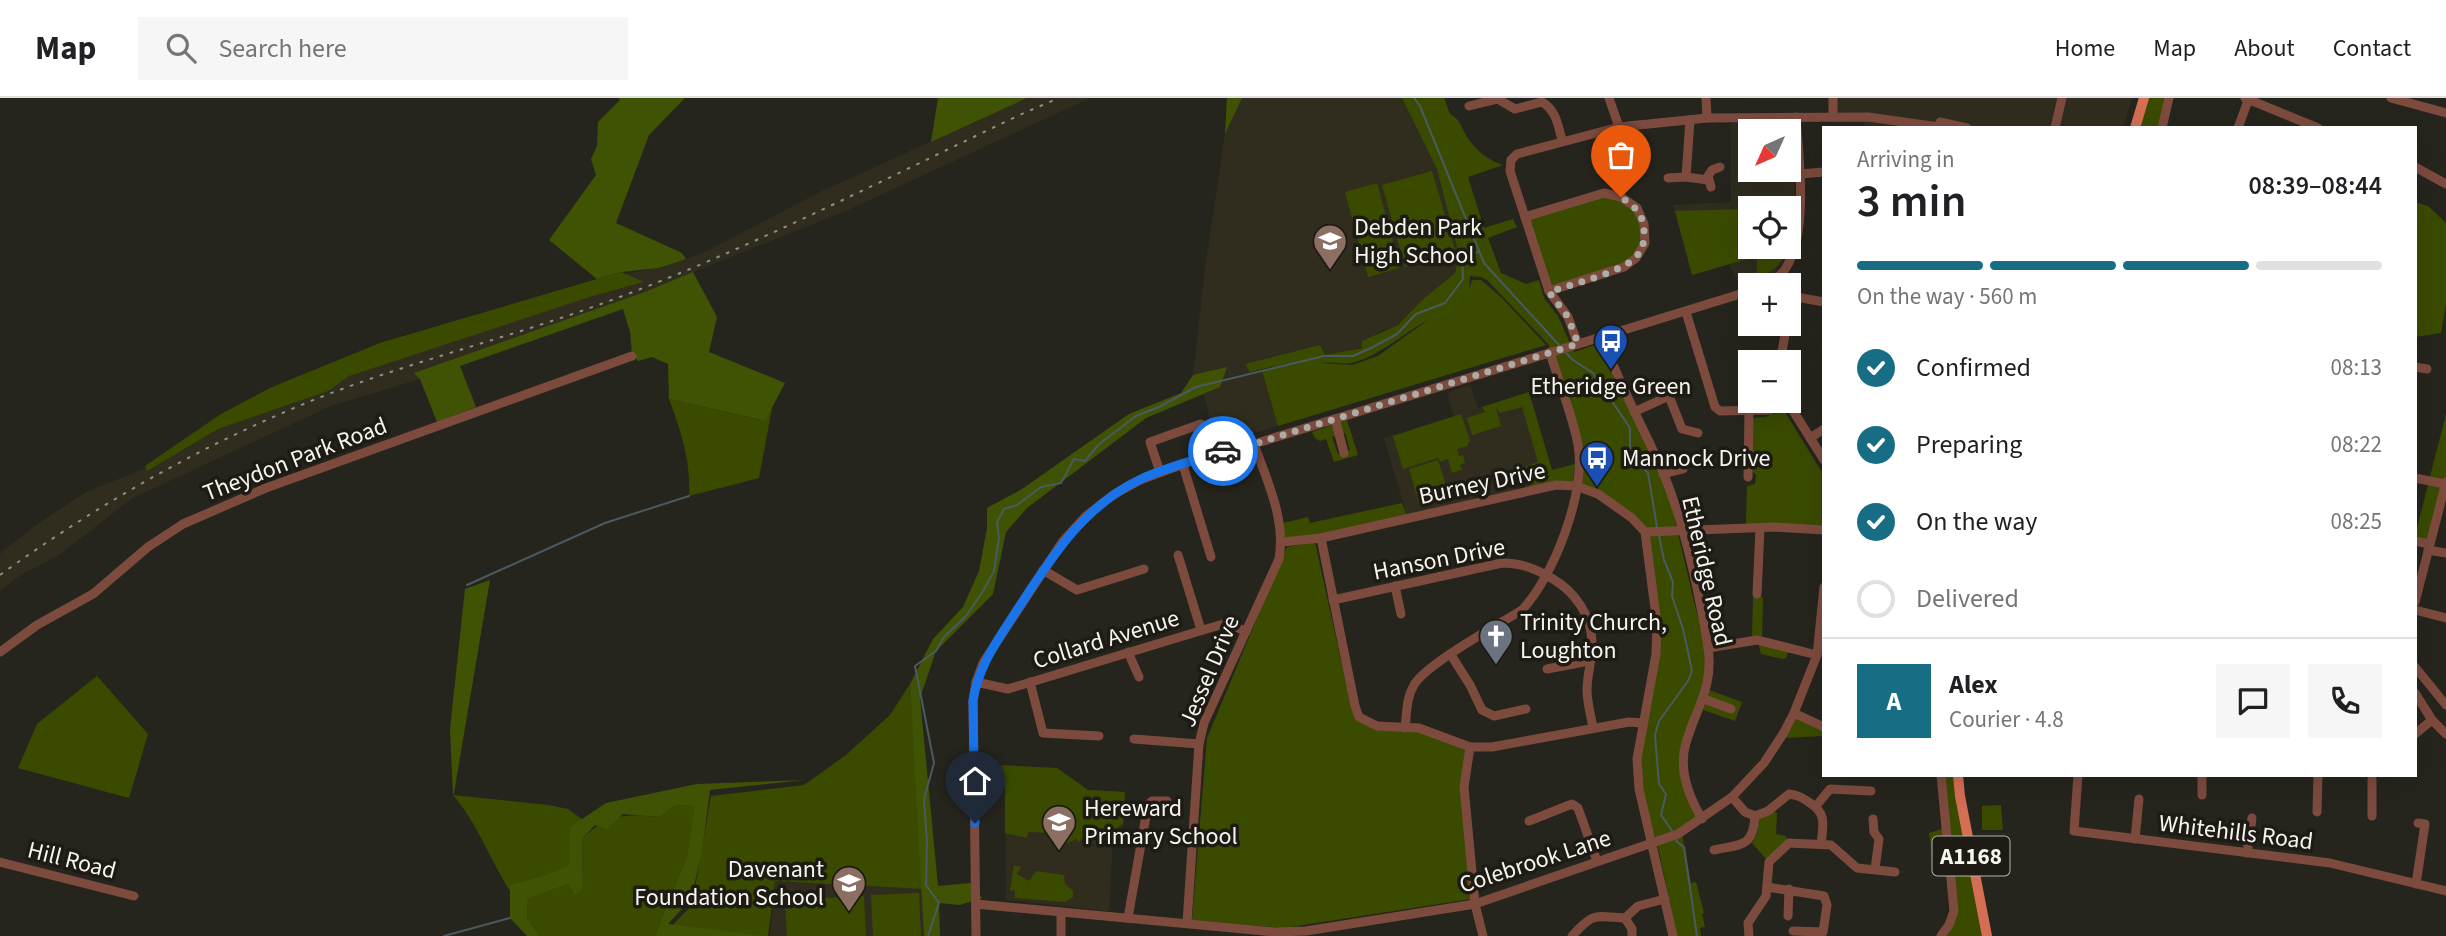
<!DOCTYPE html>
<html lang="en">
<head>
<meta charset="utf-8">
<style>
	body { margin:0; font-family:"Source Sans 3",sans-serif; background:#f6f6f6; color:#202124; height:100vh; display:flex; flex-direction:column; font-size:26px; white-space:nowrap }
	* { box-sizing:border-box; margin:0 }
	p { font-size:23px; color:#757577 }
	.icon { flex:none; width:38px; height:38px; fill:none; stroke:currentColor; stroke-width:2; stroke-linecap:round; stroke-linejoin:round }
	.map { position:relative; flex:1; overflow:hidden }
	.side { position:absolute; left:1822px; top:28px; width:595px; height:651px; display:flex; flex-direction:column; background:#fff; border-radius:0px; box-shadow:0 7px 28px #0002 }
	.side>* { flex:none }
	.needle { width:46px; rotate:225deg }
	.buttons { position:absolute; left:1738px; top:21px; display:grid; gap:14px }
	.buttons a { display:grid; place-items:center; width:63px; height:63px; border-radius:0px; background:#fff; box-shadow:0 7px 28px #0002; font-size:35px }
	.pin { position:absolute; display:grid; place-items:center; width:60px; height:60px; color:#fff; margin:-72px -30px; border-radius:50% 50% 50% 0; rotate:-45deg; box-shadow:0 0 7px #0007 }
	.pin .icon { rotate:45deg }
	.courier { position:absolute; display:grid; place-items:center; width:70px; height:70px; margin:-35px; border:5px solid #1a73e8; border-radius:50%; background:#fff; color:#222; box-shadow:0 2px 9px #0007 }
	.overview em { font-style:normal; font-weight:600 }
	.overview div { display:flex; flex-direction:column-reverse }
	.overview { display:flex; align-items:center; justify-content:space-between; height:119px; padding:0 35px }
	h1 { font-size:46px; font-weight:600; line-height:52px }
	.bar { display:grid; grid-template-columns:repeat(4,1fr); gap:10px 7px; align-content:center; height:84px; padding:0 35px }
	.bar i { height:9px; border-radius:5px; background:#e0e0e0 }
	.bar .on { background:#166d84 }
	.bar p { grid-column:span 4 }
	.line { display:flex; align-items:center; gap:18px; padding:0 35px; border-top:2px solid #e0e0e0 }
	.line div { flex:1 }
	.round { display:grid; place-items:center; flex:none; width:74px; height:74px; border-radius:0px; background:#f6f6f6 }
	ol { padding:0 35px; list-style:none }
	li { display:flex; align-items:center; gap:21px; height:77px }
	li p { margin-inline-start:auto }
	li .icon { padding:7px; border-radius:50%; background:#166d84; color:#fff; stroke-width:4 }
	li:last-child { color:#757577 }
	li i { width:38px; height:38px; border:4px solid #e0e0e0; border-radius:50% }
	header { display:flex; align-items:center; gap:42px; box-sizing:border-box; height:98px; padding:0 35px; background:#fff; border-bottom:2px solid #e0e0e0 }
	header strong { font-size:33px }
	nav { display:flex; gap:38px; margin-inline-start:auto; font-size:24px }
	.search { width:490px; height:63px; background:#f6f6f6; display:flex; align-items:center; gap:18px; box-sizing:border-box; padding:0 24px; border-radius:0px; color:#757577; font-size:26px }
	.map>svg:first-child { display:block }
	.built { fill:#302d1f; fill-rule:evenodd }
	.green { fill:#3a4b00; fill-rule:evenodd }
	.forest { fill:#405304 }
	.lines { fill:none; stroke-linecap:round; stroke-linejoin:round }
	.stream { stroke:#4a5a60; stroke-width:2 }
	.minor { stroke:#7d4b3e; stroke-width:9 }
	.major { stroke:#d46e54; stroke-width:10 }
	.rail { stroke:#8f8e87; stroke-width:2; stroke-dasharray:3.5 7; stroke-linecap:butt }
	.done { stroke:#adaca6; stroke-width:7; stroke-dasharray:0 12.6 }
	.route { stroke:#1a73e8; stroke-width:9 }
	.labels { text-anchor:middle; stroke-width:7; stroke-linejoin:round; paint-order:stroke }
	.shield { fill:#1d1b14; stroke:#b5b4ae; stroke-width:2 }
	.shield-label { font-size:23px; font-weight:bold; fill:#f6f5f0 }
	.poi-label { font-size:24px; fill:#f6f5f0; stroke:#1d1b14; text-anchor:start }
	.street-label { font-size:24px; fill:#f6f5f0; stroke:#1d1b14 }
</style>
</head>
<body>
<header>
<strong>Map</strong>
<div class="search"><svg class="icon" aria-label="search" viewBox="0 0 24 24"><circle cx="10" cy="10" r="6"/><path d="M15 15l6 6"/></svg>Search here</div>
<nav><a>Home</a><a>Map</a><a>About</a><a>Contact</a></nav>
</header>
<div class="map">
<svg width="2446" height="838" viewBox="0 0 2446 838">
	<rect width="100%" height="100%" fill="#26251d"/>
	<g class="built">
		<path d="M1027,0h63l-242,112 -155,62 -25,14 -248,93 -89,27 -198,92 -76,58 -38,20 -19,15v-37l33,-27 53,-35 60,-24 79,-53 45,-27 110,-45 217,-64 61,-11 45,-15 115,-60z"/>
		<path d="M1242,0h160l35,71 22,86 -4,18 -33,27 -24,25 -19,7 -17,15 -38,9 -4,-11 -74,19 4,8 12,-1 16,55 -62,18 -12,-50 16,-7 -27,-12 12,-107 20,-134z"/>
		<path d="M1835,0h297l-9,30h-259l-2,-13h-28z"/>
		<path d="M1768,24l19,2 6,7 3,104 -6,20 -17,20 -23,10v2l-9,1 -12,-24 -37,11 -19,-70 58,-3v-79zM1750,33h38v39h-38zM1750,110h38v39h-38z"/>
		<path d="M1470,287l8,23 51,-16 26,89 -29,6 -8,-4 -4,7 -29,6 -2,-3h-7l-2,6 -67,17 -23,-78 70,-22 -7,-23z"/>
		<path d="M979,666l78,4 31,22 37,2 -3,42 -9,4 -4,73 -103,-11 -1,-114h-26z"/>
		<path d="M775,783l148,8 5,47h-158z"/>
	</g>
	<g class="green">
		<path d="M1402,0h42l6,16c11,6 11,13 17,23 9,14 21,23 36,28l-35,12 16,51 29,-9 4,8 -29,11 13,35 25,11 13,-4 5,18 14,18 16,36 27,-9 67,148 37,157 2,25 -24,71 3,51 10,23 -15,11 10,54 5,-1 8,31 -2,1 3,13 -5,1 1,8h-24l-19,-89 -16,-57 -2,-32 20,-135 -13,-95 -13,-14 -55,-31 2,-18 -27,-108 -6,-13 -61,-64 -6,-3 -11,-1 -1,14 3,-10h9l21,18 44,47 -268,81 -16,-55 24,-7 -36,8 -5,-8 75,-19 5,10 37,-7v-7l36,-16 24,-25 33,-27 4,-18 -22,-86zM1428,222l-50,36 -26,9 -32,-2c9,-2 25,2 32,0 29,-8 50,-29 76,-43z"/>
		<path d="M2148,0h19l-6,30h-25z"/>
		<path d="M1432,73l24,82 -51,14 -23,-82z"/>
		<path d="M1377,85l23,85 -32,9 -23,-85z"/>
		<path d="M1604,95l33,15 8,35 -9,15 -87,33 -24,-74z"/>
		<path d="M2415,104l13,4 18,17v81l-5,29 -26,4z"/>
		<path d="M1750,111l1,49 -59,17 -17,-64z"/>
		<path d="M1757,152h29c-5,15 -13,23 -29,25z"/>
		<path d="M621,174l23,10 -48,13 -247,81 -21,15 -110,38 -71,42 -2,-5 76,-52 49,-26 110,-45z"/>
		<path d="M1529,294l23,78 23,-6 -2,18 -18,-1 -25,5 -6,-19 14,-5 -16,-55 -22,6 -4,-5 5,18 -29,9 -5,-17 18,-6 -3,-5z"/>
		<path d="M669,301l91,21 12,-12 -13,70 -70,18c2,-35 -8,-65 -20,-97z"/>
		<path d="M1781,313l4,1 38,62v53l-77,-3 1,-38 8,-2 1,-9 -5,-5v-49l4,-3 10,-1z"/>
		<path d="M1461,316l9,26 -3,6 -10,3 2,7 4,-1 2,8 -5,2 2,5 -10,3 -4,-14 -8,3 -2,-4 -35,11 -10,-33z"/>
		<path d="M2446,316v82l-17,48 -14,-3v-5z"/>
		<path d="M1347,322l11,35 -24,7 -8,-23 -6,2 -5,-3 -3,-6zM1345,335l5,17 -12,4 -6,-17z"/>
		<path d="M1438,362l12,38 -30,9 -11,-38z"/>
		<path d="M1402,405l5,13 -86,19 -37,4 -1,-16 25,-6 2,6z"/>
		<path d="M1315,444l37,169c14,25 42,16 66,21 15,3 32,12 47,18l-3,39 9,110 -187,29 -92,-8 15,-182 80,-191z"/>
		<path d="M1757,496l6,4 -1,42 -10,-1 1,-42z"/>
		<path d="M1758,544l31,7 -3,9 -3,1 -22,-5z"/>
		<path d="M97,578l51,58 -19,64 -111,-30 19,-44z"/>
		<path d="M910,586l13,205 -148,-8 -7,55h-43l-57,-6 24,-25 19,-109 93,-11 42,-30 44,-40z"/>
		<path d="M1709,592l33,12 -7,19 -32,-11 3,-9 24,12 3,-7 -26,-8z"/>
		<path d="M1796,618l27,13v7l-39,2z"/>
		<path d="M979,666l78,4 31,22 37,2 -2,32 -30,18 -5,-8 -10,8 -2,-3 -9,4 -18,-3 1,-7 -22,-1 -1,6 -22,-5v-47h-26z"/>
		<path d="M1941,677h15l29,161h-44l13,-25z"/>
		<path d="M453,697l95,10 20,4 18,13 -16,49 -60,20c-20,-32 -33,-68 -57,-96z"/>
		<path d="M676,707l20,1 -9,50 -32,80h-115l-13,-18 1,-21 40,-13 15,5 -1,-50c26,-26 44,-25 78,-22z"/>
		<path d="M2001,707l2,25h-21v-24z"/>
		<path d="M1774,712l3,4 -1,20 10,2 1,5 -20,19 -15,-17 5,-9 2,-14z"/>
		<path d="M1942,731l5,36h-13l-5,-32z"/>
		<path d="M1014,767l7,2 -4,7 12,7 7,-10 28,4 1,9 8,7v6l-8,5 -50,-4v-7l-5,-1z"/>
		<path d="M919,795l2,43h-48l-2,-41z"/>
		<path d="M864,798l2,40h-79l-2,-36z"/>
	</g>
	<g class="forest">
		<path d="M618,0h67l-36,37 -33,88 66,30 4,6 -27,9 -38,4 -24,7 -48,-39 47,-65 -5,-16 6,-13 1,-24 22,-22z"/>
		<path d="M938,0h89l-96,44z"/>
		<path d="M1227,0h15l-17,36z"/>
		<path d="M693,174l24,45 -8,35 76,31 -20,38 -96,-22 -1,-35 -16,-7 -14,4 -6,-7 -2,-22 -7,-23 -163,57 16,41 -39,15 -17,-43 -6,-6 231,-81z"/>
		<path d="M1227,269l-7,20 -74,31 -119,90 -21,24 -13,62 -57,57 -16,47 18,188 32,-3 12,15 -22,7 -21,-2 1,33h-16l-14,-252 23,-45 30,-32 16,-36 8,-43v-20l35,-19 107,-75 52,-21 12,-18z"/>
		<path d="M490,482l-36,213 -1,2 -3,-66 15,-140z"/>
		<path d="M804,682l-94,10 -8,61 -11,48 -23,25 99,12h-112l32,-80 8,-50 -19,-1 -16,12 -37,-3 -16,15 -12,-4 -13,14 1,50 -8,6 -7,-11 -40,14 -1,20 13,18h-13l-17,-18v-33l37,-10 22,-10 1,-38 36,-24 91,-19z"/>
	</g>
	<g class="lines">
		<g class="stream">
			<path d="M1414,0l6,8 64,157 75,82"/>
			<path d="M1565,254l8,8 20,13 37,55v24l18,21 9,54"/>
			<path d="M1659,438l5,24 9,22 -1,14 11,33 9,42 -4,10 -29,40 -4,14 4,49 7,10 -5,21 12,17"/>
			<path d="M467,487l138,-62 84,-27"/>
			<path d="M1675,739l2,5 7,5 13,89"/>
			<path d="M444,838l66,-18"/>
			<path d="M928,838l11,-33 -13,-18 1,-43 -3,-43 10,-36 -19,-97 21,-15 8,-14 22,-21 17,-25 11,-20 5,-33 -2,-16 7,-13 13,-4 24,-18 20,-4 13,-24 11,2 13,-16 38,-29 23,-9 37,-20 128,-31h29l20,-9 24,-13 19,-20 29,-11 18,-24 -1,-18 17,-10"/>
		</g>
		<g class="minor">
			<path d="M1609,0l10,29"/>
			<path d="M1706,0l1,20"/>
			<path d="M2245,0l73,30"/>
			<path d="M2391,0l55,15"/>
			<path d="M1469,8l29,-7 17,10 27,-7c14,8 16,23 20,38"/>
			<path d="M1833,19v-19"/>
			<path d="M1690,22l-4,57 22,3"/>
			<path d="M1940,24l27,6"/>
			<path d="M2055,30l7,-30"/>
			<path d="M2162,30l7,-30"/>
			<path d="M2238,30l11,-30"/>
			<path d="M2415,69l31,17"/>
			<path d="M1799,76l25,-2"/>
			<path d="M1668,80l18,-1"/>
			<path d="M1711,89l-3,-11 4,-6 8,-3"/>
			<path d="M1525,119l79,-24 17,4 16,11 7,16 1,19 -9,15 -12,9 -75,24"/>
			<path d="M1782,175l8,11 -2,28"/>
			<path d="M1764,187c6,-3 14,-7 18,-12 28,-32 17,-115 14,-156"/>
			<path d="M1791,198l33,6"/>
			<path d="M1686,214l29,95 5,4 50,-1 17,-9"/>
			<path d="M1602,239c17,47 41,90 61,135 21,51 36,120 45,175 6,40 -12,61 -22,96 -8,26 3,54 16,76"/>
			<path d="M1578,246l-10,-27 -19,-26 -39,-120 1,-11 6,-6 102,-27 88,-9 161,-1 78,11"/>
			<path d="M1780,264l7,-38"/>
			<path d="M2415,269l12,2"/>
			<path d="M1787,303l37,59"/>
			<path d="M1634,314l35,-16 13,33 16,4"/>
			<path d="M1335,321l9,34"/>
			<path d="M1810,340l14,-9"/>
			<path d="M1183,367l28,92"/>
			<path d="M1160,374l-10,-30 51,-18 8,22"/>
			<path d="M1663,376l20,-5"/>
			<path d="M1748,379l1,-66"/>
			<path d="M2415,380l30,6"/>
			<path d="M1645,434l130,-5 49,3"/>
			<path d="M1321,440l34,168 4,11 18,9 42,2 51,19h22l137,-25 14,1"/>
			<path d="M2415,443l14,3"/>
			<path d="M1282,444l39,-4 235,-53 20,1 22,8 34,24 13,14 12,92 -1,30 -19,105 2,30 34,147"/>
			<path d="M2428,452l18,3"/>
			<path d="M1178,457l23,75"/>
			<path d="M1043,472l34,20 67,-21"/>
			<path d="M1395,488l6,28"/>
			<path d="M1757,496l3,-66"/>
			<path d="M1333,502l169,-37c20,0 34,6 51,16 22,13 38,36 39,62 1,16 -5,33 -5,49 0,12 4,26 6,38"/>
			<path d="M2415,504l31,-120"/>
			<path d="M2415,512l31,8"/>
			<path d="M1708,550l49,-8 60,15"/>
			<path d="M0,554l37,-27 56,-31 55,-47 35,-23 83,-36 366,-132"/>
			<path d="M1128,554l11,25"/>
			<path d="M1451,557l19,30 12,25 12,6 32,-7"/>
			<path d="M2415,569l31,38"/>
			<path d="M1547,571l42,-8"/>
			<path d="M976,584l32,7 215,-65 10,1 13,7"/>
			<path d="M1030,584l13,51 56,3"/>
			<path d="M2415,595l17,27 14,14"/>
			<path d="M1704,601l27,10"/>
			<path d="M1794,615l30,14"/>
			<path d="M1405,630c2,-15 1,-30 9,-43 12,-21 84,-60 108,-75 32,-34 64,-117 56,-165 -5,-29 -20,-64 -28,-93"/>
			<path d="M2415,636l17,-14"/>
			<path d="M1134,641l65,5"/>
			<path d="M1470,649l-6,40 11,117 8,32"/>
			<path d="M1941,677l13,136 -5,14 -8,11"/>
			<path d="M2078,677l-4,56 256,32 116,28"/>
			<path d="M2372,677v41"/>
			<path d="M2202,697v-20"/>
			<path d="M1732,699l13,15 10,4 13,-5 21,-17c9,1 14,4 21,9 17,10 13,23 11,41"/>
			<path d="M1816,708l14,-17 41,2"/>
			<path d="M2317,714l1,-37"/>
			<path d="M1873,721l1,13 5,7 -4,30"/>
			<path d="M1529,723l43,-17 6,4 19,53"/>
			<path d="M2135,741l4,-40"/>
			<path d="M1714,752c27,-6 39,-2 41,-34"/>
			<path d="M2247,755l5,-35"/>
			<path d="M0,764l134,34"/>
			<path d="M2416,786l9,-60 -7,-1"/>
			<path d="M1767,789l57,9 3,9 -4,27 -30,-1"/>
			<path d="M976,806l299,28 31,-1 169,-27 203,-70 54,-37 32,-34 19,-29 11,-21 23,-58 7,-68"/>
			<path d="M1061,814v24"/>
			<path d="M1788,818l1,-27"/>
			<path d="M1128,820c6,-36 13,-72 19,-108 1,-6 1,-5 5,-9h15"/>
			<path d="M1625,820l7,11v7"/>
			<path d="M1187,825l12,-179 5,-21 75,-164c7,-40 -12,-78 -25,-115"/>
			<path d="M976,838l-3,-235 3,-19 7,-19 80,-122 23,-25 27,-21 27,-15 98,-36h16l496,-153"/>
			<path d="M1572,838c22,-24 22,-20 53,-18l13,-12 27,-7"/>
			<path d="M1749,838l-1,-13 18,-27 3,-34 20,-19 42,2 26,23 38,4"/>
		</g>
		<g class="major">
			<path d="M2135,30l9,-30"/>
			<path d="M1958,677l2,21 27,140"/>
		</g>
		<path class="rail" d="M0,477c97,-70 200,-129 311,-174 94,-38 194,-62 290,-97 145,-53 283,-125 423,-191l35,-15"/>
	</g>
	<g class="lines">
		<path class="done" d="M1223,353l15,-7h16l324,-100 -10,-27 -19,-25c20,-7 74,-20 87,-35 7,-8 8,-15 8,-25 0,-18 -10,-26 -23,-35"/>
		<path class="route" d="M975,725l-2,-122c5,-35 25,-61 44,-91 34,-52 66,-104 124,-131 26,-12 55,-19 82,-28"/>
	</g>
	<defs>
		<g id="school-pin" transform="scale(1.75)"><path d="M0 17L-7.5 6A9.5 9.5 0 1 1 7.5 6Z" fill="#8d6e63" stroke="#1d1b14"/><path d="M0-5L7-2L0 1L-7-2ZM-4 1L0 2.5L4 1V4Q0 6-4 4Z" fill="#fff"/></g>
		<g id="bus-pin" transform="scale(1.75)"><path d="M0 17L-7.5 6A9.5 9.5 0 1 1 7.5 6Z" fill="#1a4fb4" stroke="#1d1b14"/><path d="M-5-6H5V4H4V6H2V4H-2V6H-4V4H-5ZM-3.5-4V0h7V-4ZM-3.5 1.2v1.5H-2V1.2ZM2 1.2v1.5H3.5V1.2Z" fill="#fff"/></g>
		<g id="church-pin" transform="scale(1.75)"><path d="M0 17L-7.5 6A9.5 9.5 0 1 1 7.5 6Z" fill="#6b7280" stroke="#1d1b14"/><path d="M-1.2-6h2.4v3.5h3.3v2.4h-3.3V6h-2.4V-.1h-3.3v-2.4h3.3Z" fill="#fff"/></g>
	</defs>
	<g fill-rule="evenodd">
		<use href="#school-pin" x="1330" y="143"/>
		<use href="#bus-pin" x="1611" y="243"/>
		<use href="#bus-pin" x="1597" y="360"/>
		<use href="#church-pin" x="1496" y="538"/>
		<use href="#school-pin" x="1059" y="724"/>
		<use href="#school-pin" x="849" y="785"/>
	</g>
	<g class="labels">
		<rect class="shield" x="1932.5" y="738.5" width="77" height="39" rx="5"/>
		<g class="shield-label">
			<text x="1971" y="766">A1168</text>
		</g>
		<g class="poi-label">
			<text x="1354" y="137">Debden Park<tspan x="1354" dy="28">High School</tspan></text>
			<text x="1611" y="296" text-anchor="middle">Etheridge Green</text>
			<text x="1622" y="368">Mannock Drive</text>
			<text x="1520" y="532">Trinity Church,<tspan x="1520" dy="28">Loughton</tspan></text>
			<text x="1084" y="718">Hereward<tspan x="1084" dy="28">Primary School</tspan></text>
			<text x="824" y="779" text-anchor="end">Davenant<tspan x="824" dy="28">Foundation School</tspan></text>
		</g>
		<g class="street-label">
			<text transform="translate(295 361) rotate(-21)" y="8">Theydon Park Road</text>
			<text transform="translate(1482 385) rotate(-12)" y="8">Burney Drive</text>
			<text transform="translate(1439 461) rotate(-11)" y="8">Hanson Drive</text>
			<text transform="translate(1707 473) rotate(77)" y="8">Etheridge Road</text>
			<text transform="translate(1106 541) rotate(-17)" y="8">Collard Avenue</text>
			<text transform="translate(1209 573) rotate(-67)" y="8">Jessel Drive</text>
			<text transform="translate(2236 734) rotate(7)" y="8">Whitehills Road</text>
			<text transform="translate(72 762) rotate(14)" y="8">Hill Road</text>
			<text transform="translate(1535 763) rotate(-18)" y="8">Colebrook Lane</text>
		</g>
	</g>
</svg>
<div class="buttons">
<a><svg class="needle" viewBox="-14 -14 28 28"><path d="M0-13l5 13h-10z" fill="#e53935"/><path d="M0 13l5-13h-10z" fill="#757577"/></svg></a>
<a><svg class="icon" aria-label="locate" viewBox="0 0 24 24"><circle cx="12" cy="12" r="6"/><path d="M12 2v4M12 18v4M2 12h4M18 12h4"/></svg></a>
<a>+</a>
<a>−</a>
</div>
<div class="pin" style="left:1621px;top:99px;background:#ea580c"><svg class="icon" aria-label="bag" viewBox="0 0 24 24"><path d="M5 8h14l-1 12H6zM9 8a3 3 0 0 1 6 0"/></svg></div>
<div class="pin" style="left:975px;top:725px;background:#1f2937"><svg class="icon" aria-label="home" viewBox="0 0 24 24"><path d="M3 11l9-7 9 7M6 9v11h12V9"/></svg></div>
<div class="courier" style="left:1223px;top:353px"><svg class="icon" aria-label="car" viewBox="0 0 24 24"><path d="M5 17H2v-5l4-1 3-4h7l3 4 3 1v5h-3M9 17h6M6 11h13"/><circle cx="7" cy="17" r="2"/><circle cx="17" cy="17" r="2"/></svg></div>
<section class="side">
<div class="overview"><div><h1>3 min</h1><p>Arriving in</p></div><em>08:39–08:44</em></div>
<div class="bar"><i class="on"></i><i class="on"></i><i class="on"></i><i></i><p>On the way · 560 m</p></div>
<ol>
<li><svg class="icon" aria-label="check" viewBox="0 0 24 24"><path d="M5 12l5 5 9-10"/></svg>Confirmed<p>08:13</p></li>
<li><svg class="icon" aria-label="check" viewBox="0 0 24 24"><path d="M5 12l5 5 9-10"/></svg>Preparing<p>08:22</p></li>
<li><svg class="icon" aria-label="check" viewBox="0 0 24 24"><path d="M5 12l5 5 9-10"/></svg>On the way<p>08:25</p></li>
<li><i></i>Delivered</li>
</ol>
<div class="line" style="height:126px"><b class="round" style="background:#166d84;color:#fff">A</b><div><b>Alex</b><p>Courier · 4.8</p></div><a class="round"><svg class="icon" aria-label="chat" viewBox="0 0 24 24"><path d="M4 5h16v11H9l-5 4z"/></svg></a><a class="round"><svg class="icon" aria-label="phone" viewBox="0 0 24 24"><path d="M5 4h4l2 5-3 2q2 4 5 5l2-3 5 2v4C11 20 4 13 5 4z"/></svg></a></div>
</section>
</div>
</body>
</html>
